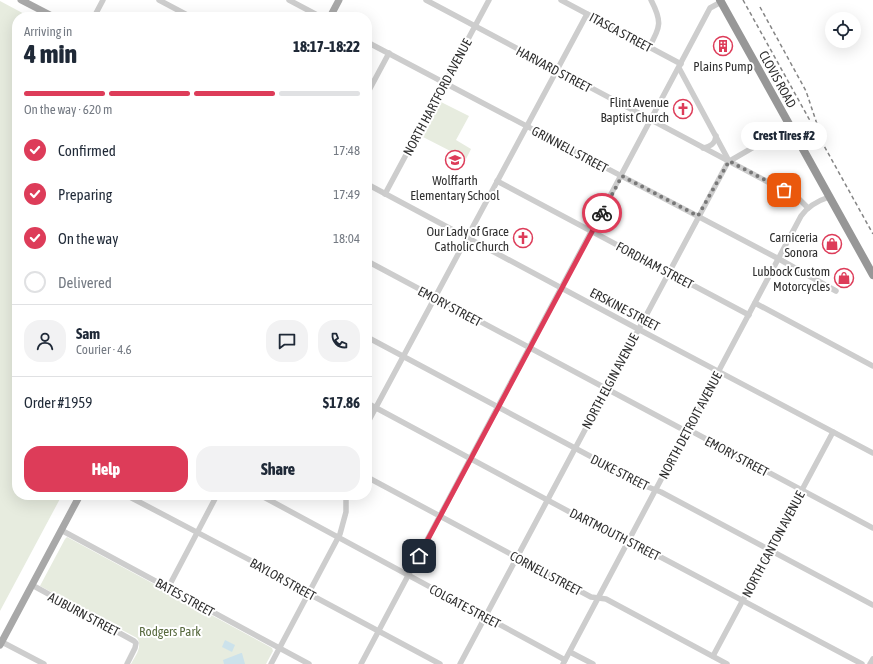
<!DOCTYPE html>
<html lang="en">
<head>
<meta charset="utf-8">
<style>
	body { margin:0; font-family:"Asap Condensed",sans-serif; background:#f2f2f3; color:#1f2937; height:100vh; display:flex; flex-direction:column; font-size:15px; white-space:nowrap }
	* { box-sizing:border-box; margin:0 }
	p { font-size:13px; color:#747a83 }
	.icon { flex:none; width:22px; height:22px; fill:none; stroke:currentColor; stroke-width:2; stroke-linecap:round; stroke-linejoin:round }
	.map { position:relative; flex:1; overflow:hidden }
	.side { position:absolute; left:12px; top:12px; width:360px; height:488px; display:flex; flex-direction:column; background:#fff; border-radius:16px; box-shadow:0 4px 16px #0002 }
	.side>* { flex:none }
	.controls { position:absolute; left:825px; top:12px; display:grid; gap:8px }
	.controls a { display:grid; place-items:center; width:36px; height:36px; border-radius:50%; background:#fff; box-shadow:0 4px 16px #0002; font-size:20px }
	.pin { position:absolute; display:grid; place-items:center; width:34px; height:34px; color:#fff; margin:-17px; border-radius:8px; box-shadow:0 2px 6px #0006 }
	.courier { position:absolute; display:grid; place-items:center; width:40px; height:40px; margin:-20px; border:3px solid #dd3c59; border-radius:50%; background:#fff; color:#222; box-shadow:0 1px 5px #0007 }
	.bubble { position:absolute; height:28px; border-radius:14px; background:#fff; box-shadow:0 4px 16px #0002; font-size:13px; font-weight:800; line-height:28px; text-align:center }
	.head em { font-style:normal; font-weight:800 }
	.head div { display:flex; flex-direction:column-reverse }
	.head { display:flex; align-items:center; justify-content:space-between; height:68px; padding:0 12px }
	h1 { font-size:26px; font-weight:800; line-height:30px }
	.bar { display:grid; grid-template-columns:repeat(4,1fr); gap:6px 4px; align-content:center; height:48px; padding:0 12px }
	.bar i { height:5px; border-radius:3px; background:#e0e1e3 }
	.bar .current { background:#dd3c59 }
	.bar p { grid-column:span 4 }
	.line { display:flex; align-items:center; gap:10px; padding:0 12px; border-top:1px solid #e0e1e3 }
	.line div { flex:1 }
	.round { display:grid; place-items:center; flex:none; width:42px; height:42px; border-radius:16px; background:#f2f2f3 }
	ol { padding:0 12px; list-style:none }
	li { display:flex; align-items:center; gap:12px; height:44px }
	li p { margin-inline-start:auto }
	li .icon { padding:4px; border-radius:50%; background:#dd3c59; color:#fff; stroke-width:4 }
	li:last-child { color:#747a83 }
	li i { width:22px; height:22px; border:2px solid #e0e1e3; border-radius:50% }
	.cta { display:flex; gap:8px; margin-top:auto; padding:8px 12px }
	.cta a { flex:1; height:46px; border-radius:16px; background:#dd3c59; color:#fff; font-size:16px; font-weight:800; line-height:46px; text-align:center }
	.cta a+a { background:#f2f2f3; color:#1f2937 }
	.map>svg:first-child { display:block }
	.green { fill:#e7ecdf }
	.water { fill:#cce2eb }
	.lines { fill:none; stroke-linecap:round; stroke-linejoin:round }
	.minor { stroke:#cdcdcd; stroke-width:5.5 }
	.major { stroke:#a8a8a8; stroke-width:7 }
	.highway { stroke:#979797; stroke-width:8 }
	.rail { stroke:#858585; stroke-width:1.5; stroke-dasharray:4 3; stroke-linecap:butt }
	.done { stroke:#787878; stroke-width:4; stroke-dasharray:0 7.2 }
	.route { stroke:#dd3c59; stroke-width:5 }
	.labels { text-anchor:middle; stroke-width:4; stroke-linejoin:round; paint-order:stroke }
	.street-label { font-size:13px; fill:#303030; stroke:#fff }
	.poi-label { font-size:13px; fill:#303030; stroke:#fff; text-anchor:end }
	.park-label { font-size:13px; fill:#586a3f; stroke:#fff }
</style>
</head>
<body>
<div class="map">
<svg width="873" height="664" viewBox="0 0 873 664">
	<rect width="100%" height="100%" fill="#fff"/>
	<g class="green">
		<path d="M0,1l30,16h-13v478h45l-62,116z"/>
		<path d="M441,102l28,14 -13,24 15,9 -5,10 -43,-22z"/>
		<path d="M67,537l205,111 1,3 -7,13h-135c4,-8 12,-17 6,-26l-97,-52 1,-2 24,-45z"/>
	</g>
	<g class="water">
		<path d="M225,640l10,5 -3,7 -10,-5z"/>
		<path d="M241,653h1l3,11h-21l-1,-4z"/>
	</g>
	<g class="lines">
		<g class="minor">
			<path d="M159,0l32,17"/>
			<path d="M289,0l32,17"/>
			<path d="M426,0l372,198 10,10"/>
			<path d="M561,0l120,64"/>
			<path d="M94,17l9,-17"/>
			<path d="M367,42l412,217 57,32"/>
			<path d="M649,47c12,-20 13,-26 2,-47"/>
			<path d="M679,68l50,93"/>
			<path d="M367,94l22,-41"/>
			<path d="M703,148c8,-2 12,-4 13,-12"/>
			<path d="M497,181l252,134"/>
			<path d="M367,184l271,145 235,124"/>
			<path d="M385,194l104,-194"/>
			<path d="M367,261l313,167 15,5 178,95"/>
			<path d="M755,303l118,63"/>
			<path d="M367,337l281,150 13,5 212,113"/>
			<path d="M367,403l253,136 16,5 226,120"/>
			<path d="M367,424l220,-410"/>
			<path d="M367,477l224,120 15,2 121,65"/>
			<path d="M126,495l179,94 8,7 127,68"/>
			<path d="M260,495l305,165"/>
			<path d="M61,530l248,134"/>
			<path d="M32,585l102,56 2,2 -1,5 -8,16"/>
			<path d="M168,588l49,-93"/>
			<path d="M2,642l42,22"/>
			<path d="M570,652l23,12"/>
			<path d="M713,656l120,-224"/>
			<path d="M271,664l69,-130 6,-22v-17"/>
			<path d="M361,664l349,-656 11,-6"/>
			<path d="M460,664l268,-502 62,-36"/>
			<path d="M563,664l238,-448c7,-10 16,-15 28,-19"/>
			<path d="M870,664l3,-5"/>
		</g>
		<g class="major">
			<path d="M21,0l33,17"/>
			<path d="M330,17l9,-17"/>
			<path d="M0,645l80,-150"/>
		</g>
		<path class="highway" d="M720,0l153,275"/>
		<g class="rail">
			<path d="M743,0l130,234"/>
			<path d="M760,7l46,84 12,36"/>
		</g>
	</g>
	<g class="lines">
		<path class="done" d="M602,213l20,-37 76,40 31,-55 55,29"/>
		<path class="route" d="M419,556l183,-343"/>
	</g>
	<defs>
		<g id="building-ring" transform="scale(1)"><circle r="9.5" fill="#fff" stroke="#dd3c59" stroke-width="1.5"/><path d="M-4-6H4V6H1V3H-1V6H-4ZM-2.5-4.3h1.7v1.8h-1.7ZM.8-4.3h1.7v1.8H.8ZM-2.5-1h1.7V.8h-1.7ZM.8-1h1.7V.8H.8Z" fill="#dd3c59"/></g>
		<g id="church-ring" transform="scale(1)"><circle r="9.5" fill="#fff" stroke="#dd3c59" stroke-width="1.5"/><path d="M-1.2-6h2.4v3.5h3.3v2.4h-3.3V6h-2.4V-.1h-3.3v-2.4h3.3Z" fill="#dd3c59"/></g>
		<g id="school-ring" transform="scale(1)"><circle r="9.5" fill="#fff" stroke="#dd3c59" stroke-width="1.5"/><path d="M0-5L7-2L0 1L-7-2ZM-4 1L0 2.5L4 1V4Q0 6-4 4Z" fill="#dd3c59"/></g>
		<g id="shop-ring" transform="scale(1)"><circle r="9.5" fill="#fff" stroke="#dd3c59" stroke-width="1.5"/><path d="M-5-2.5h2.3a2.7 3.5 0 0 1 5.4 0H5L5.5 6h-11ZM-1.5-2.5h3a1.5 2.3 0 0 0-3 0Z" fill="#dd3c59"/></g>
	</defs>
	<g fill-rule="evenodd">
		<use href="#building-ring" x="723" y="46"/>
		<use href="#church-ring" x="683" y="109"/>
		<use href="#school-ring" x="455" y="160"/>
		<use href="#church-ring" x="523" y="238"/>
		<use href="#shop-ring" x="832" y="244"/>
		<use href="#shop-ring" x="844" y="278"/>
	</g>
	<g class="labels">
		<g class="street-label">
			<text transform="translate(621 32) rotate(28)" y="5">ITASCA STREET</text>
			<text transform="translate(554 69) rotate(28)" y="5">HARVARD STREET</text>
			<text transform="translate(778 79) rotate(61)" y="5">CLOVIS ROAD</text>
			<text transform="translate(437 97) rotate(-62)" y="5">NORTH HARTFORD AVENUE</text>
			<text transform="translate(570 149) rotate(28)" y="5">GRINNELL STREET</text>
			<text transform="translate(655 265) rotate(28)" y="5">FORDHAM STREET</text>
			<text transform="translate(450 306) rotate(28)" y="5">EMORY STREET</text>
			<text transform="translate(625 309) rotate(28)" y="5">ERSKINE STREET</text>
			<text transform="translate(610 381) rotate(-62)" y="5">NORTH ELGIN AVENUE</text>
			<text transform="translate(690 425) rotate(-62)" y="5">NORTH DETROIT AVENUE</text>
			<text transform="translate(737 456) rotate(28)" y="5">EMORY STREET</text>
			<text transform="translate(620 472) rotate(27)" y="5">DUKE STREET</text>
			<text transform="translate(615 534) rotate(27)" y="5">DARTMOUTH STREET</text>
			<text transform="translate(773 544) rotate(-62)" y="5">NORTH CANTON AVENUE</text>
			<text transform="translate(546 573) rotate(28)" y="5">CORNELL STREET</text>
			<text transform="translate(283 579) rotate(29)" y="5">BAYLOR STREET</text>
			<text transform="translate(185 597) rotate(29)" y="5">BATES STREET</text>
			<text transform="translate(465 606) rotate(28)" y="5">COLGATE STREET</text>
			<text transform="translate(84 614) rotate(28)" y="5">AUBURN STREET</text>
		</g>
		<g class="poi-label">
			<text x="723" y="71" text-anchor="middle">Plains Pump</text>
			<text x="669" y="107">Flint Avenue<tspan x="669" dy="15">Baptist Church</tspan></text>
			<text x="455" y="185" text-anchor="middle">Wolffarth<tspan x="455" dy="15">Elementary School</tspan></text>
			<text x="509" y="236">Our Lady of Grace<tspan x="509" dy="15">Catholic Church</tspan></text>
			<text x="818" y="242">Carniceria<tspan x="818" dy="15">Sonora</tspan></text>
			<text x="830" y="276">Lubbock Custom<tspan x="830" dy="15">Motorcycles</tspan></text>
		</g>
		<g class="park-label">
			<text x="170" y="636">Rodgers Park</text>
		</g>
	</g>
</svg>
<div class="controls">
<a><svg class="icon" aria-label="locate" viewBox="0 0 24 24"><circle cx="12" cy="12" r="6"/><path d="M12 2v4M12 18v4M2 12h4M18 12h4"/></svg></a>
</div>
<div class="pin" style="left:784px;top:190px;background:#ea580c"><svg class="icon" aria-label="bag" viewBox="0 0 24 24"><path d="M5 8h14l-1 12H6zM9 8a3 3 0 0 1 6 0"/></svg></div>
<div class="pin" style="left:419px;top:556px;background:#1f2937"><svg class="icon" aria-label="home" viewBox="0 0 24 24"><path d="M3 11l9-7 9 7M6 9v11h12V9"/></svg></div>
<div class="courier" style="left:602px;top:213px"><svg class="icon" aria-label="bike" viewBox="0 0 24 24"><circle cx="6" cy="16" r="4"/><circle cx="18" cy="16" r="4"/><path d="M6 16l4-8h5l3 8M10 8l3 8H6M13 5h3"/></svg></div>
<div class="bubble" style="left:741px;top:122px;width:86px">Crest Tires #2</div>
<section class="side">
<div class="head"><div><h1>4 min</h1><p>Arriving in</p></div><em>18:17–18:22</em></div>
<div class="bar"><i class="current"></i><i class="current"></i><i class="current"></i><i></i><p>On the way · 620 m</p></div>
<ol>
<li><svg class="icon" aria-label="check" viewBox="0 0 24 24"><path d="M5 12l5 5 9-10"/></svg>Confirmed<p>17:48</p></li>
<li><svg class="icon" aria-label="check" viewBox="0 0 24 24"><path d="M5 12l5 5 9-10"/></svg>Preparing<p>17:49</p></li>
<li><svg class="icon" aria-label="check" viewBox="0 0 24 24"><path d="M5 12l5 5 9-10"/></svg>On the way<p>18:04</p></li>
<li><i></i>Delivered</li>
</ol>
<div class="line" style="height:72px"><a class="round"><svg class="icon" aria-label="person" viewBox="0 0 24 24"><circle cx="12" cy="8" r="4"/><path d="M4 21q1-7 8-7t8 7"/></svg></a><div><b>Sam</b><p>Courier · 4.6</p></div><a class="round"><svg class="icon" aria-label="chat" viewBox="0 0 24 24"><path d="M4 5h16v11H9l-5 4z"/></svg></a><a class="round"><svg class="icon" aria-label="phone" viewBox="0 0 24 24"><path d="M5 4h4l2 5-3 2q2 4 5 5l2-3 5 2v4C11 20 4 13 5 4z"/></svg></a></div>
<div class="line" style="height:52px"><div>Order #1959</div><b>$17.86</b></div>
<div class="cta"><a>Help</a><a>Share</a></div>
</section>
</div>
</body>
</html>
